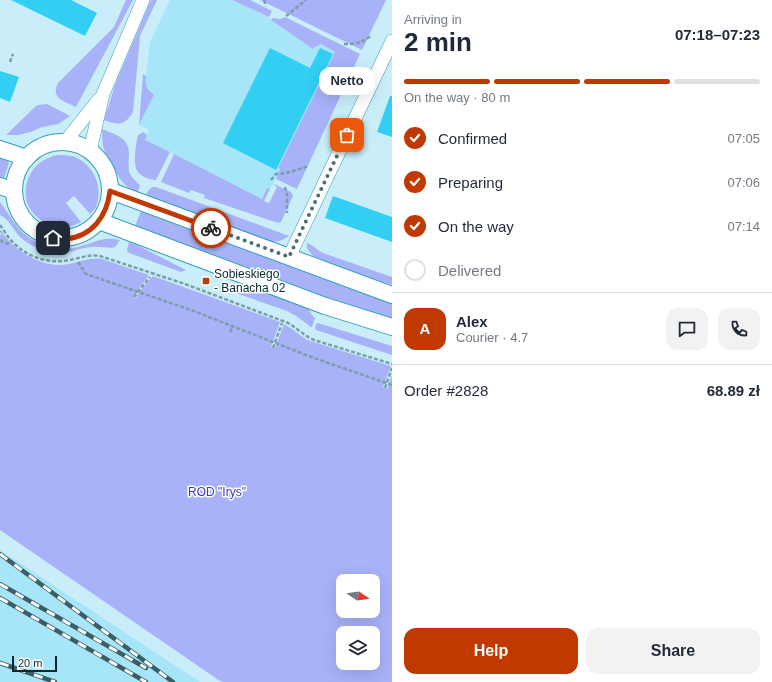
<!DOCTYPE html>
<html lang="en">
<head>
<meta charset="utf-8">
<style>
	body { margin:0; font-family:Arial,sans-serif; background:#f2f2f3; color:#1f2937; height:100vh; display:flex; flex-direction:column; font-size:15px; white-space:nowrap }
	* { box-sizing:border-box; margin:0 }
	p { font-size:13px; color:#747a83 }
	.icon { flex:none; width:22px; height:22px; fill:none; stroke:currentColor; stroke-width:2; stroke-linecap:round; stroke-linejoin:round }
	.map { position:relative; flex:1; overflow:hidden }
	.details { display:flex; flex-direction:column; background:#fff; width:380px }
	.details>* { flex:none }
	.needle { width:26px; rotate:103deg }
	.buttons { position:absolute; left:336px; top:574px; display:grid; gap:8px }
	.buttons a { display:grid; place-items:center; width:44px; height:44px; border-radius:8px; background:#fff; box-shadow:0 4px 16px #0002; font-size:20px }
	.scale { position:absolute; left:12px; bottom:10px; width:45px; box-sizing:border-box; padding-left:4px; border:2px solid #062931; border-top:0; font-size:11px; line-height:14px; white-space:nowrap; color:#062931; -webkit-text-stroke:3px #fff; paint-order:stroke }
	.pin { position:absolute; display:grid; place-items:center; width:34px; height:34px; color:#fff; margin:-17px; border-radius:8px; box-shadow:0 2px 6px #0006 }
	.courier { position:absolute; display:grid; place-items:center; width:40px; height:40px; margin:-20px; border:3px solid #c03900; border-radius:50%; background:#fff; color:#222; box-shadow:0 1px 5px #0007 }
	.bubble { position:absolute; height:28px; border-radius:12px; background:#fff; box-shadow:0 4px 16px #0002; font-size:13px; font-weight:600; line-height:28px; text-align:center }
	.headline em { font-style:normal; font-weight:600 }
	.headline div { display:flex; flex-direction:column-reverse }
	.headline { display:flex; align-items:center; justify-content:space-between; height:68px; padding:0 12px }
	h1 { font-size:26px; font-weight:600; line-height:30px }
	.bar { display:grid; grid-template-columns:repeat(4,1fr); gap:6px 4px; align-content:center; height:48px; padding:0 12px }
	.bar i { height:5px; border-radius:3px; background:#e0e1e3 }
	.bar .current { background:#c03900 }
	.bar p { grid-column:span 4 }
	.line { display:flex; align-items:center; gap:10px; padding:0 12px; border-top:1px solid #e0e1e3 }
	.line div { flex:1 }
	.round { display:grid; place-items:center; flex:none; width:42px; height:42px; border-radius:12px; background:#f2f2f3 }
	ol { padding:0 12px; list-style:none }
	li { display:flex; align-items:center; gap:12px; height:44px }
	li p { margin-inline-start:auto }
	li .icon { padding:4px; border-radius:50%; background:#c03900; color:#fff; stroke-width:4 }
	li:last-child { color:#747a83 }
	li i { width:22px; height:22px; border:2px solid #e0e1e3; border-radius:50% }
	.cta { display:flex; gap:8px; margin-top:auto; padding:8px 12px }
	.cta a { flex:1; height:46px; border-radius:12px; background:#c03900; color:#fff; font-size:16px; font-weight:600; line-height:46px; text-align:center }
	.cta a+a { background:#f2f2f3; color:#1f2937 }
	main { display:flex; flex:1; min-height:0 }
	.map>svg:first-child { display:block }
	.built { fill:#a6e6f8 }
	.green { fill:#a8b2f8; fill-rule:evenodd }
	.building { fill:#32cff2 }
	.lines { fill:none; stroke-linecap:round; stroke-linejoin:round }
	.minor-casing { stroke:#2e9fba; stroke-width:14 }
	.tertiary-casing { stroke:#2e9fba; stroke-width:18 }
	.path { stroke:#7a9fa8; stroke-width:2.5; stroke-dasharray:4 2; stroke-linecap:butt }
	.minor { stroke:#fff; stroke-width:13 }
	.tertiary { stroke:#fff; stroke-width:16 }
	.rail-casing { stroke:#3a5d66; stroke-width:4.5 }
	.rail { stroke:#fff; stroke-width:3; stroke-dasharray:9; stroke-linecap:butt }
	.done { stroke:#4a6e77; stroke-width:4; stroke-dasharray:0 7.2 }
	.route { stroke:#c03900; stroke-width:5 }
	.poi-dot { fill:#c03900; stroke:#fff; stroke-width:1.5 }
	.labels { text-anchor:middle; stroke-width:3; stroke-linejoin:round; paint-order:stroke }
	.poi-label { font-size:12px; fill:#062931; stroke:#fff; text-anchor:start }
	.park-label { font-size:12px; fill:#4038b9; stroke:#fff }
</style>
</head>
<body>
<main>
<div class="map">
<svg width="392" height="682" viewBox="0 0 392 682">
	<rect width="100%" height="100%" fill="#c9eef9"/>
	<g class="built">
		<path d="M170,0h62l34,16 13,10 35,23 1,-2 6,-3 14,8 -57,116 2,1 -4,10 -6,10 -3,-1 -5,11 -117,-59 4,-10 -10,-5 15,-30 -5,-5 -4,-6 5,-42z"/>
		<path d="M0,550l200,132h-200z"/>
	</g>
	<g class="green">
		<path d="M126,0h7l-57,107c-12,-6 -26,-9 -18,-24l56,-56z"/>
		<path d="M151,0h6l-17,36 -7,76c-8,14 -15,13 -29,8l11,-35z"/>
		<path d="M232,0h18l22,11 -3,6z"/>
		<path d="M260,0h126l-24,50z"/>
		<path d="M285,17l75,37 -63,135 -21,-10 4,-10 -2,-1 57,-116 -14,-8 -6,3 -2,2 -42,-29 2,-2 7,1z"/>
		<path d="M143,74l3,2c-1,10 0,12 8,19l-15,30z"/>
		<path d="M47,104l23,12 -12,8 -16,3 -11,5 -13,3h-12l30,-29 2,-1z"/>
		<path d="M102,129c12,5 26,8 27,23 0,6 -1,13 0,19 1,6 7,9 11,15l-3,7c-14,-8 -18,-14 -24,-28 -2,-4 -5,-7 -7,-11 -4,-7 -4,-16 -4,-25z"/>
		<path d="M143,132l4,3 -2,5 25,12 -14,28h-1c-5,-1 -11,-2 -15,-6 -9,-6 -4,-30 -2,-39z"/>
		<path d="M174,154l88,45 5,-11 3,1 -6,12 5,2 8,-16 -2,-1 -1,-2 17,8 2,4 -12,26 -3,1 -74,-25 1,-3 -14,-5 -2,3 -28,-11z"/>
		<path d="M63,155c4,0 9,1 12,2 19,8 29,31 21,50 -1,2 -4,5 -6,7l-16,-18 -8,7 15,19c-3,1 -7,4 -11,4 -17,4 -38,-7 -43,-24 -5,-19 5,-39 24,-45 4,-2 8,-2 12,-2z"/>
		<path d="M0,158l8,3 1,2 -5,15 -4,-1z"/>
		<path d="M152,187h4l133,49c-6,4 -12,7 -20,5l-123,-46 2,-4z"/>
		<path d="M0,202c3,4 6,8 9,13 12,19 25,30 48,33 8,1 16,1 24,-2 15,-4 22,-10 39,-6 -2,2 -3,6 -5,7 -4,2 -16,-1 -22,0 -8,0 -16,3 -24,5 -17,3 -36,-3 -49,-15 -7,-7 -10,-17 -20,-22z"/>
		<path d="M141,211l251,93v14l-58,-18 -199,-74z"/>
		<path d="M2,232c14,20 41,37 66,32 12,-2 22,-7 34,-5l47,16 -16,22 3,1 4,-7 13,-15 127,46 -9,25 4,1 9,-24 8,5 15,11 84,26 -8,21 4,2 5,-14v307h-169l-3,-1 -220,-151v-294zM343,581h30v30h-30zM343,633h30v30h-30z"/>
		<path d="M129,242l8,3 49,25 -5,2 -52,-19 -2,-3z"/>
		<path d="M307,243c6,2 10,7 16,10l69,24v8l-40,-13 -39,-16 -6,-8z"/>
		<path d="M228,285l21,3 17,4 40,15c5,3 5,9 9,11l-3,9h-1l-15,-11 -9,-5 -57,-20z"/>
		<path d="M318,323l74,23v9l-76,-25 -1,-2 1,-4z"/>
	</g>
	<g class="building">
		<path d="M11,0h60l26,13 -12,23z"/>
		<path d="M270,48l40,20 10,-20 13,6 -57,116 -53,-27z"/>
		<path d="M0,71l19,6 -9,25 -10,-4z"/>
		<path d="M390,96h2v41l-15,-5z"/>
		<path d="M333,196l59,21v25l-67,-24z"/>
	</g>
	<g class="lines">
		<g class="minor-casing">
			<g id="minor">
				<path d="M65,142l8,-10 26,-33"/>
				<path d="M90,151l13,-57 40,-94"/>
				<path d="M289,257l103,-216"/>
			</g>
		</g>
		<g class="tertiary-casing">
			<g id="tertiary">
				<circle cx="62" cy="190" r="48"/>
				<path d="M0,149l27,9"/>
				<path d="M0,186l14,5"/>
				<path d="M111,191l281,104"/>
				<path d="M99,221l226,85 67,21"/>
			</g>
		</g>
		<g class="path">
			<path d="M264,0l2,6"/>
			<path d="M286,16l20,-16"/>
			<path d="M344,44c14,0 16,-1 27,-8"/>
			<path d="M10,62l3,-8"/>
			<path d="M271,180l5,-6 11,-1 22,-7"/>
			<path d="M285,187l2,8v18"/>
			<path d="M0,225c3,4 6,9 9,13 15,18 38,27 61,22 10,-2 20,-6 30,-4l85,28 98,37c12,4 19,14 31,19l78,24"/>
			<path d="M0,232l1,-1"/>
			<path d="M0,240l5,3 5,1"/>
			<path d="M78,262l8,12 105,36 123,48 78,27"/>
			<path d="M134,297l16,-20"/>
			<path d="M230,332l3,-6"/>
			<path d="M273,348l9,-25"/>
			<path d="M385,388l7,-20"/>
		</g>
		<use href="#minor" class="minor"/>
		<use href="#tertiary" class="tertiary"/>
		<g class="rail-casing">
			<g id="rail">
				<path d="M0,554l173,128"/>
				<path d="M0,584l146,84"/>
				<path d="M0,598l146,84"/>
				<path d="M0,663l55,19"/>
			</g>
		</g>
		<use href="#rail" class="rail"/>
	</g>
	<g class="lines">
		<path class="done" d="M211,228l78,29 58,-122"/>
		<path class="route" d="M53,238c4,0 8,1 12,1 27,-2 42,-23 45,-48l101,37"/>
	</g>
	<rect class="poi-dot" x="202" y="277" width="8" height="8" rx="2"/>
	<g class="labels">
		<g class="poi-label">
			<text x="214" y="278">Sobieskiego<tspan x="214" dy="14">- Banacha 02</tspan></text>
		</g>
		<g class="park-label">
			<text x="217" y="496">ROD "Irys"</text>
		</g>
	</g>
</svg>
<div class="buttons">
<a><svg class="needle" viewBox="-14 -14 28 28"><path d="M0-13l5 13h-10z" fill="#e53935"/><path d="M0 13l5-13h-10z" fill="#747a83"/></svg></a>
<a><svg class="icon" aria-label="layers" viewBox="0 0 24 24"><path d="M12 4l9 5-9 5-9-5zM3 14l9 5 9-5"/></svg></a>
</div>
<div class="scale">20 m</div>
<div class="pin" style="left:347px;top:135px;background:#ea580c"><svg class="icon" aria-label="bag" viewBox="0 0 24 24"><path d="M5 8h14l-1 12H6zM9 8a3 3 0 0 1 6 0"/></svg></div>
<div class="pin" style="left:53px;top:238px;background:#1f2937"><svg class="icon" aria-label="home" viewBox="0 0 24 24"><path d="M3 11l9-7 9 7M6 9v11h12V9"/></svg></div>
<div class="courier" style="left:211px;top:228px"><svg class="icon" aria-label="bike" viewBox="0 0 24 24"><circle cx="6" cy="16" r="4"/><circle cx="18" cy="16" r="4"/><path d="M6 16l4-8h5l3 8M10 8l3 8H6M13 5h3"/></svg></div>
<div class="bubble" style="left:319px;top:67px;width:56px">Netto</div>
</div>
<section class="details">
<div class="headline"><div><h1>2 min</h1><p>Arriving in</p></div><em>07:18–07:23</em></div>
<div class="bar"><i class="current"></i><i class="current"></i><i class="current"></i><i></i><p>On the way · 80 m</p></div>
<ol>
<li><svg class="icon" aria-label="check" viewBox="0 0 24 24"><path d="M5 12l5 5 9-10"/></svg>Confirmed<p>07:05</p></li>
<li><svg class="icon" aria-label="check" viewBox="0 0 24 24"><path d="M5 12l5 5 9-10"/></svg>Preparing<p>07:06</p></li>
<li><svg class="icon" aria-label="check" viewBox="0 0 24 24"><path d="M5 12l5 5 9-10"/></svg>On the way<p>07:14</p></li>
<li><i></i>Delivered</li>
</ol>
<div class="line" style="height:72px"><b class="round" style="background:#c03900;color:#fff">A</b><div><b>Alex</b><p>Courier · 4.7</p></div><a class="round"><svg class="icon" aria-label="chat" viewBox="0 0 24 24"><path d="M4 5h16v11H9l-5 4z"/></svg></a><a class="round"><svg class="icon" aria-label="phone" viewBox="0 0 24 24"><path d="M5 4h4l2 5-3 2q2 4 5 5l2-3 5 2v4C11 20 4 13 5 4z"/></svg></a></div>
<div class="line" style="height:52px"><div>Order #2828</div><b>68.89 zł</b></div>
<div class="cta"><a>Help</a><a>Share</a></div>
</section>
</main>
</body>
</html>
